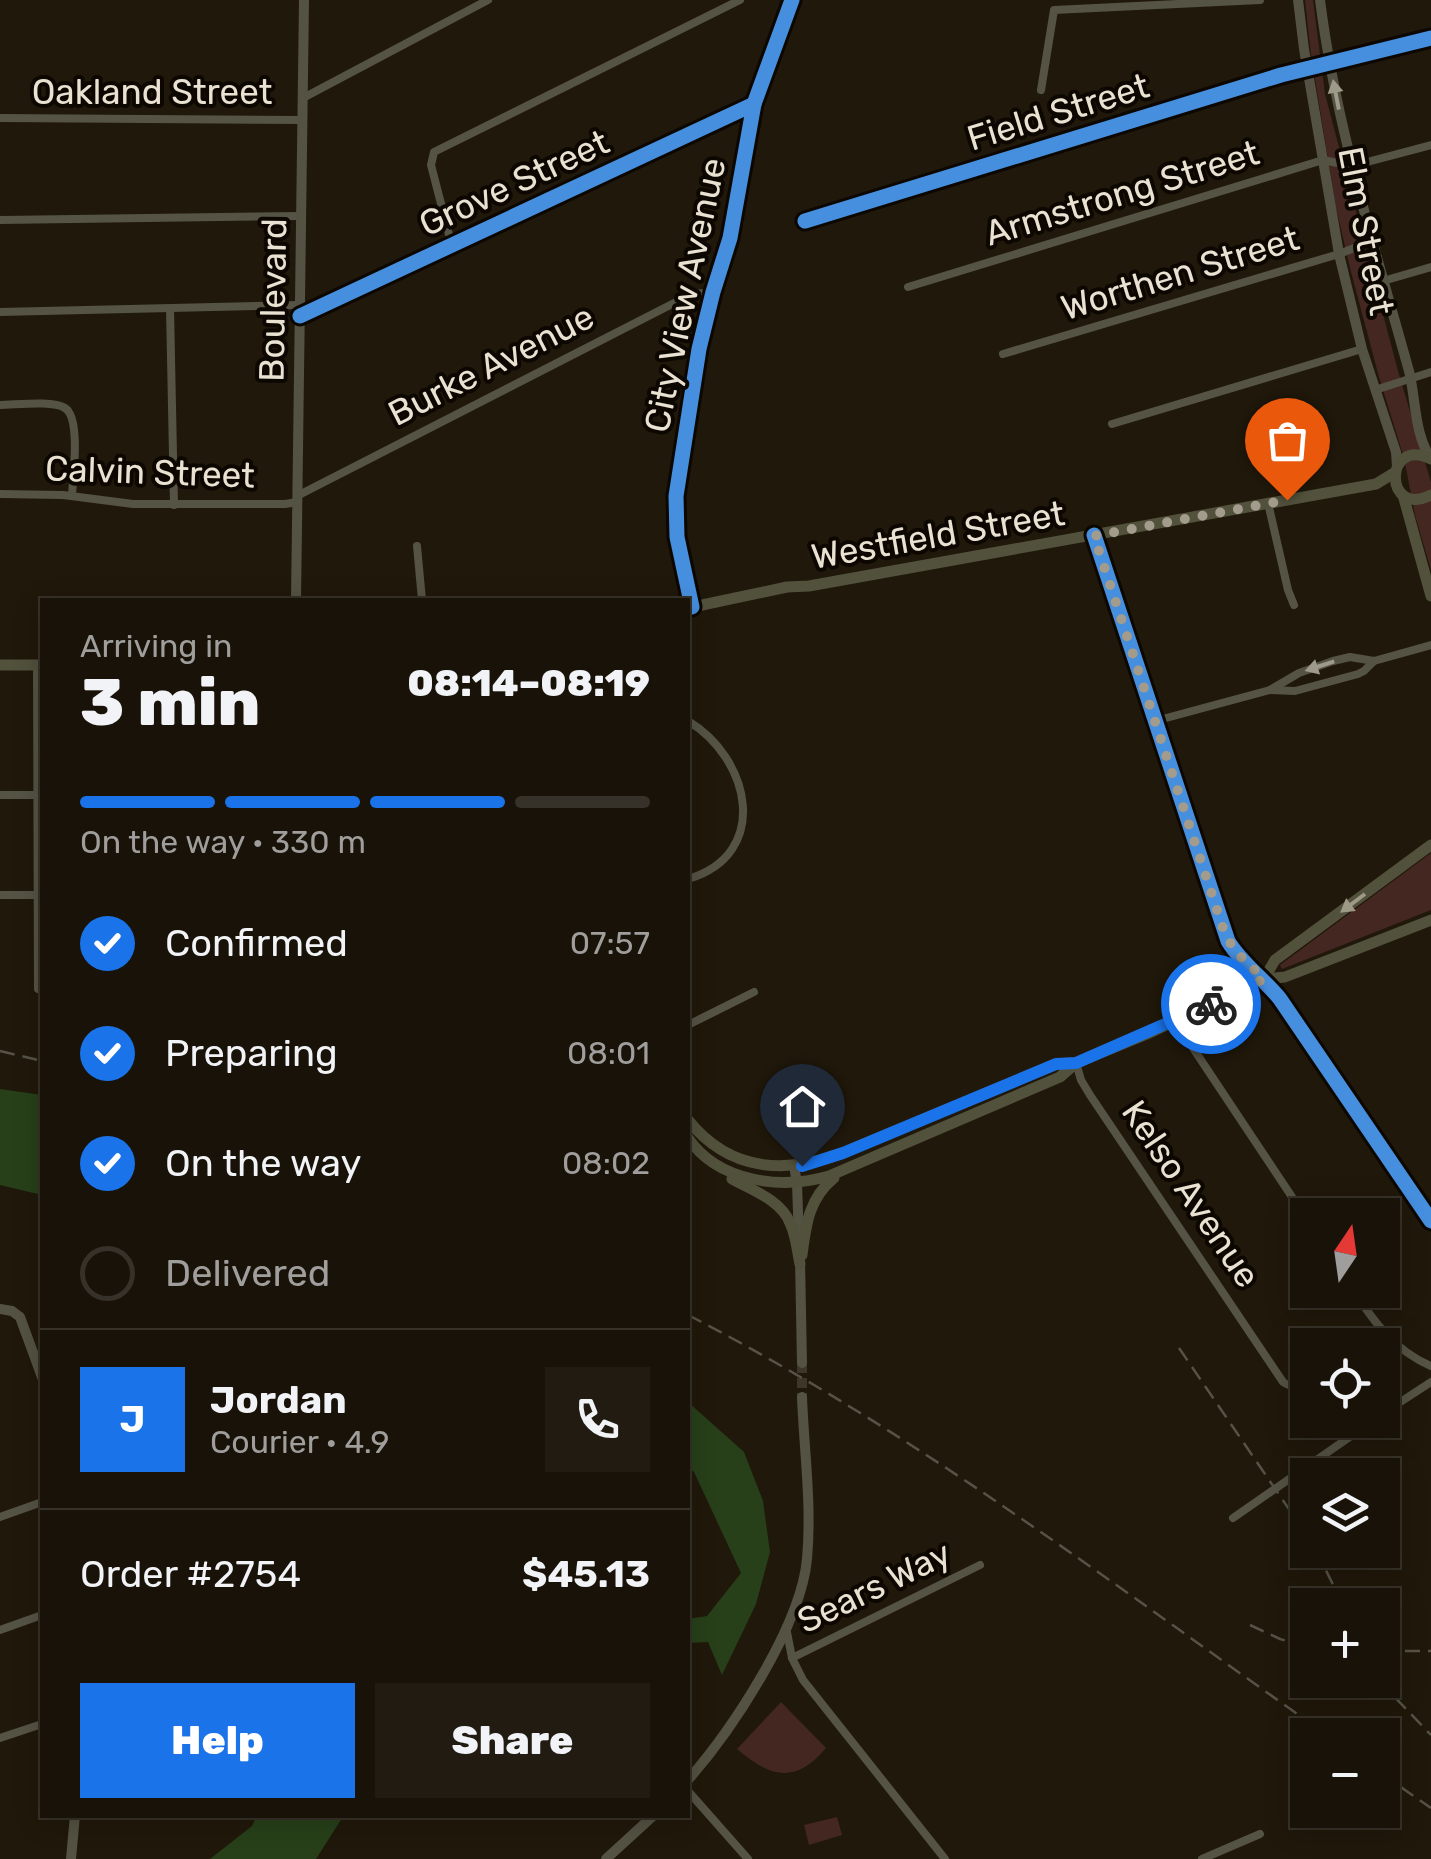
<!DOCTYPE html>
<html lang="en">
<head>
<meta charset="utf-8">
<style>
	body { margin:0; font-family:Rubik,sans-serif; background:#211b12; color:#f1f3f6; height:100vh; display:flex; flex-direction:column; font-size:38px; white-space:nowrap }
	* { box-sizing:border-box; margin:0 }
	p { font-size:32px; color:#9f9e9c }
	.icon { flex:none; width:55px; height:55px; fill:none; stroke:currentColor; stroke-width:2; stroke-linecap:round; stroke-linejoin:round }
	.map { position:relative; flex:1; overflow:hidden }
	.sheet { position:absolute; left:40px; top:598px; width:650px; height:1220px; display:flex; flex-direction:column; background:#181208; border-radius:0px; box-shadow:0 5px 25px #0003,0 0 0 2px #363229 }
	.sheet>* { flex:none }
	.needle { width:65px; rotate:13deg }
	.buttons { position:absolute; left:1290px; top:1198px; display:grid; gap:20px }
	.buttons a { display:grid; place-items:center; width:110px; height:110px; border-radius:0px; background:#181208; box-shadow:0 5px 25px #0003,0 0 0 2px #363229; font-size:50px }
	.pin { position:absolute; display:grid; place-items:center; width:85px; height:85px; color:#fff; margin:-102px -42px; border-radius:50% 50% 50% 0; rotate:-45deg; box-shadow:0 0 10px #0007 }
	.pin .icon { rotate:45deg }
	.courier { position:absolute; display:grid; place-items:center; width:100px; height:100px; margin:-50px; border:8px solid #1a73e8; border-radius:50%; background:#fff; color:#222; box-shadow:0 2px 12px #0007 }
	.head em { font-style:normal; font-weight:800 }
	.head div { display:flex; flex-direction:column-reverse }
	.head { display:flex; align-items:center; justify-content:space-between; height:170px; padding:0 40px }
	h1 { font-size:65px; font-weight:800; line-height:75px }
	.bar { display:grid; grid-template-columns:repeat(4,1fr); gap:15px 10px; align-content:center; height:120px; padding:0 40px }
	.bar i { height:12px; border-radius:8px; background:#363229 }
	.bar .on { background:#1a73e8 }
	.bar p { grid-column:span 4 }
	.line { display:flex; align-items:center; gap:25px; padding:0 40px; border-top:2px solid #363229 }
	.line div { flex:1 }
	.round { display:grid; place-items:center; flex:none; width:105px; height:105px; border-radius:0px; background:#211b12 }
	ol { padding:0 40px; list-style:none }
	li { display:flex; align-items:center; gap:30px; height:110px }
	li p { margin-inline-start:auto }
	li .icon { padding:10px; border-radius:50%; background:#1a73e8; color:#fff; stroke-width:4 }
	li:last-child { color:#9f9e9c }
	li i { width:55px; height:55px; border:5px solid #363229; border-radius:50% }
	.button { display:flex; gap:20px; margin-top:auto; padding:20px 40px }
	.button a { flex:1; height:115px; border-radius:0px; background:#1a73e8; color:#fff; font-size:40px; font-weight:800; line-height:115px; text-align:center }
	.button a+a { background:#211b12; color:#f1f3f6 }
	.map>svg:first-child { display:block }
	.green { fill:#442720 }
	.water { fill:#274019 }
	.lines { fill:none; stroke-linecap:round; stroke-linejoin:round }
	.secondary-tunnel { stroke:#3e3628; stroke-width:10; stroke-dasharray:10 5; stroke-linecap:butt }
	.street { stroke:#545344; stroke-width:8 }
	.secondary { stroke:#545242; stroke-width:10 }
	.primary { stroke:#51513c; stroke-width:11 }
	.rail { stroke:#565346; stroke-width:2.5; stroke-dasharray:15 8; stroke-linecap:butt }
	.cycleway-casing { stroke:#0d0701; stroke-width:21 }
	.cycleway { stroke:#468fdf; stroke-width:15 }
	.oneway { fill:#9e9a8a }
	.oneway2 { fill:#9d9986 }
	.done { stroke:#a39b8b; stroke-width:10; stroke-dasharray:0 18 }
	.route { stroke:#1a73e8; stroke-width:12 }
	.labels { text-anchor:middle; stroke-width:8; stroke-linejoin:round; paint-order:stroke }
	.street-label { font-size:35px; fill:#e9e1d1; stroke:#0d0701 }
</style>
</head>
<body>
<div class="map">
<svg width="1431" height="1859" viewBox="0 0 1431 1859">
	<rect width="100%" height="100%" fill="#20180a"/>
	<g class="green">
		<path d="M1305,0h8l12,94 73,277 33,111v88l-16,-55 -11,-57 -25,-81 -29,-109 -14,-61 -25,-152z"/>
		<path d="M1431,853v57l-149,59 -2,-4z"/>
		<path d="M781,1702l45,46c-31,37 -56,29 -89,1z"/>
		<path d="M837,1817l5,18 -33,10 -5,-20z"/>
	</g>
	<g class="water">
		<path d="M0,1089l42,6v100l-42,-10z"/>
		<path d="M688,1402l56,50 19,49 7,51 -14,52 -34,71 -14,-33 -20,1v-24l19,-3 34,-43 -47,-101 -6,-5z"/>
		<path d="M257,1815h87l-28,44h-106l42,-33z"/>
	</g>
	<g class="lines">
		<path class="secondary-tunnel" d="M802,1363v34"/>
		<g class="street">
			<path d="M1041,90l13,-80 206,-10"/>
			<path d="M303,98l185,-98"/>
			<path d="M0,118l303,2"/>
			<path d="M0,220l301,-4"/>
			<path d="M805,221l476,-146 150,-37"/>
			<path d="M452,246l-21,-81 3,-13 306,-152"/>
			<path d="M1383,281l48,-14"/>
			<path d="M908,287l415,-127 29,6 79,-21"/>
			<path d="M170,308l4,197"/>
			<path d="M0,312l300,-7"/>
			<path d="M300,316l454,-211"/>
			<path d="M1003,354l336,-100 33,-13"/>
			<path d="M1375,390l56,-18"/>
			<path d="M0,405c16,0 52,-5 65,3 16,10 8,69 7,87"/>
			<path d="M1112,424l250,-75"/>
			<path d="M0,494l63,1 70,9h152l13,-2"/>
			<path d="M297,496l383,-196 15,-6 18,-2"/>
			<path d="M1268,503l20,87 6,15"/>
			<path d="M1094,535l134,406c13,22 36,38 52,58l151,222"/>
			<path d="M417,546l5,54"/>
			<path d="M692,607l-15,-70 -1,-41 23,-147 14,-57 17,-54 24,-134 38,-104"/>
			<path d="M37,665l1,324 4,1"/>
			<path d="M1270,690l25,1 63,-17 6,-3 10,-10"/>
			<path d="M688,721c62,37 84,133 0,158"/>
			<path d="M1155,721l115,-31 29,-17 34,-12 17,-4 24,4 57,-16"/>
			<path d="M0,795h40"/>
			<path d="M0,895h42"/>
			<path d="M1175,1021l133,200"/>
			<path d="M688,1025l66,-33"/>
			<path d="M1076,1063l5,17 9,15 193,287c9,6 15,5 25,-1"/>
			<path d="M1353,1290c21,32 42,61 78,76"/>
			<path d="M1369,1345l18,-10"/>
			<path d="M1382,1414l49,-32"/>
			<path d="M0,1517l42,-15"/>
			<path d="M1233,1518l141,-98"/>
			<path d="M786,1627l6,31 11,22 142,179"/>
			<path d="M0,1630l42,-15"/>
			<path d="M792,1658l188,-93"/>
			<path d="M0,1738l42,-14"/>
			<path d="M688,1791l60,68"/>
			<path d="M1202,1859l58,-25"/>
		</g>
		<g class="secondary">
			<path d="M1298,0l6,49 35,205 23,95 34,103 1,15"/>
			<path d="M1320,0c16,127 55,248 89,371 7,28 5,63 22,88"/>
			<path d="M296,600l8,-600"/>
			<path d="M794,1166l3,17 2,59"/>
			<path d="M800,1259l2,104"/>
			<path d="M0,1309l12,2 8,6 22,60"/>
			<path d="M688,1780c44,-50 113,-154 119,-221 5,-54 -3,-109 -5,-162"/>
			<path d="M71,1859l4,-44"/>
			<path d="M606,1859l48,-44"/>
		</g>
		<g class="primary">
			<path d="M1431,459c-48,-23 -47,60 0,36"/>
			<path d="M1403,495l28,101"/>
			<path d="M688,608l99,-21 22,-1 567,-102 18,-11"/>
			<path d="M0,665h42"/>
			<path d="M1264,979l21,-2 146,-57"/>
			<path d="M688,1120c41,51 97,55 155,33l213,-89 20,-1"/>
			<path d="M688,1138c30,44 93,52 141,38l231,-99 16,-14 71,-29 117,-55 11,-19 156,-115"/>
			<path d="M732,1179c20,11 49,21 58,44 6,12 7,27 10,41"/>
			<path d="M802,1255c4,-31 7,-57 32,-77"/>
		</g>
		<g class="rail">
			<path d="M0,1051l42,10"/>
			<path d="M688,1315c227,117 430,273 639,420"/>
			<path d="M1179,1348l129,189"/>
			<path d="M1316,1550l27,55"/>
			<path d="M1250,1625l30,14 28,8"/>
			<path d="M1382,1651h49"/>
			<path d="M1381,1680l5,8 45,47"/>
			<path d="M1382,1774l49,34"/>
		</g>
		<g class="cycleway-casing">
			<g id="cycleway">
				<path d="M805,221l476,-146 150,-37"/>
				<path d="M300,316l454,-212"/>
				<path d="M1094,535l134,406c13,22 36,38 52,58l151,222"/>
				<path d="M692,607l-15,-70 -1,-41 23,-147 14,-57 17,-54 24,-134 38,-104"/>
			</g>
		</g>
		<use href="#cycleway" class="cycleway"/>
	</g>
	<defs><path id="oneway-solid" d="M-6-.8H1V-3.2L6.5 0L1 3.2V.8H-6Z" transform="scale(2.5)"/></defs>
	<g class="oneway">
		<use href="#oneway-solid" transform="translate(1336 95) rotate(-101)"/>
		<use href="#oneway-solid" transform="translate(1320 666) rotate(162)"/>
	</g>
	<use class="oneway2" href="#oneway-solid" transform="translate(1353 903) rotate(143)"/>
	<g class="lines">
		<path class="done" d="M1211,1004l53,-25 -30,-29 -11,-22 -129,-392 193,-36"/>
		<path class="route" d="M802,1166l41,-13 213,-89 20,-1 135,-59"/>
	</g>
	<g class="labels">
		<g class="street-label">
			<text x="152" y="104">Oakland Street</text>
			<text transform="translate(1058 112) rotate(-17)" y="12">Field Street</text>
			<text transform="translate(514 183) rotate(-25)" y="12">Grove Street</text>
			<text transform="translate(1122 193) rotate(-17)" y="12">Armstrong Street</text>
			<text transform="translate(1366 231) rotate(79)" y="12">Elm Street</text>
			<text transform="translate(1180 273) rotate(-17)" y="12">Worthen Street</text>
			<text transform="translate(685 295) rotate(-78)" y="12">City View Avenue</text>
			<text transform="translate(273 300) rotate(-89)" y="12">Boulevard</text>
			<text transform="translate(491 365) rotate(-27)" y="12">Burke Avenue</text>
			<text transform="translate(150 472) rotate(2)" y="12">Calvin Street</text>
			<text transform="translate(938 535) rotate(-10)" y="12">Westfield Street</text>
			<text transform="translate(1191 1194) rotate(56)" y="12">Kelso Avenue</text>
			<text transform="translate(874 1587) rotate(-26)" y="12">Sears Way</text>
		</g>
	</g>
</svg>
<div class="buttons">
<a><svg class="needle" viewBox="-14 -14 28 28"><path d="M0-13l5 13h-10z" fill="#e53935"/><path d="M0 13l5-13h-10z" fill="#9f9e9c"/></svg></a>
<a><svg class="icon" aria-label="locate" viewBox="0 0 24 24"><circle cx="12" cy="12" r="6"/><path d="M12 2v4M12 18v4M2 12h4M18 12h4"/></svg></a>
<a><svg class="icon" aria-label="layers" viewBox="0 0 24 24"><path d="M12 4l9 5-9 5-9-5zM3 14l9 5 9-5"/></svg></a>
<a>+</a>
<a>−</a>
</div>
<div class="pin" style="left:1287px;top:500px;background:#ea580c"><svg class="icon" aria-label="bag" viewBox="0 0 24 24"><path d="M5 8h14l-1 12H6zM9 8a3 3 0 0 1 6 0"/></svg></div>
<div class="pin" style="left:802px;top:1166px;background:#1f2937"><svg class="icon" aria-label="home" viewBox="0 0 24 24"><path d="M3 11l9-7 9 7M6 9v11h12V9"/></svg></div>
<div class="courier" style="left:1211px;top:1004px"><svg class="icon" aria-label="bike" viewBox="0 0 24 24"><circle cx="6" cy="16" r="4"/><circle cx="18" cy="16" r="4"/><path d="M6 16l4-8h5l3 8M10 8l3 8H6M13 5h3"/></svg></div>
<section class="sheet">
<div class="head"><div><h1>3 min</h1><p>Arriving in</p></div><em>08:14–08:19</em></div>
<div class="bar"><i class="on"></i><i class="on"></i><i class="on"></i><i></i><p>On the way · 330 m</p></div>
<ol>
<li><svg class="icon" aria-label="check" viewBox="0 0 24 24"><path d="M5 12l5 5 9-10"/></svg>Confirmed<p>07:57</p></li>
<li><svg class="icon" aria-label="check" viewBox="0 0 24 24"><path d="M5 12l5 5 9-10"/></svg>Preparing<p>08:01</p></li>
<li><svg class="icon" aria-label="check" viewBox="0 0 24 24"><path d="M5 12l5 5 9-10"/></svg>On the way<p>08:02</p></li>
<li><i></i>Delivered</li>
</ol>
<div class="line" style="height:180px"><b class="round" style="background:#1a73e8;color:#fff">J</b><div><b>Jordan</b><p>Courier · 4.9</p></div><a class="round"><svg class="icon" aria-label="phone" viewBox="0 0 24 24"><path d="M5 4h4l2 5-3 2q2 4 5 5l2-3 5 2v4C11 20 4 13 5 4z"/></svg></a></div>
<div class="line" style="height:130px"><div>Order #2754</div><b>$45.13</b></div>
<div class="button"><a>Help</a><a>Share</a></div>
</section>
</div>
</body>
</html>
